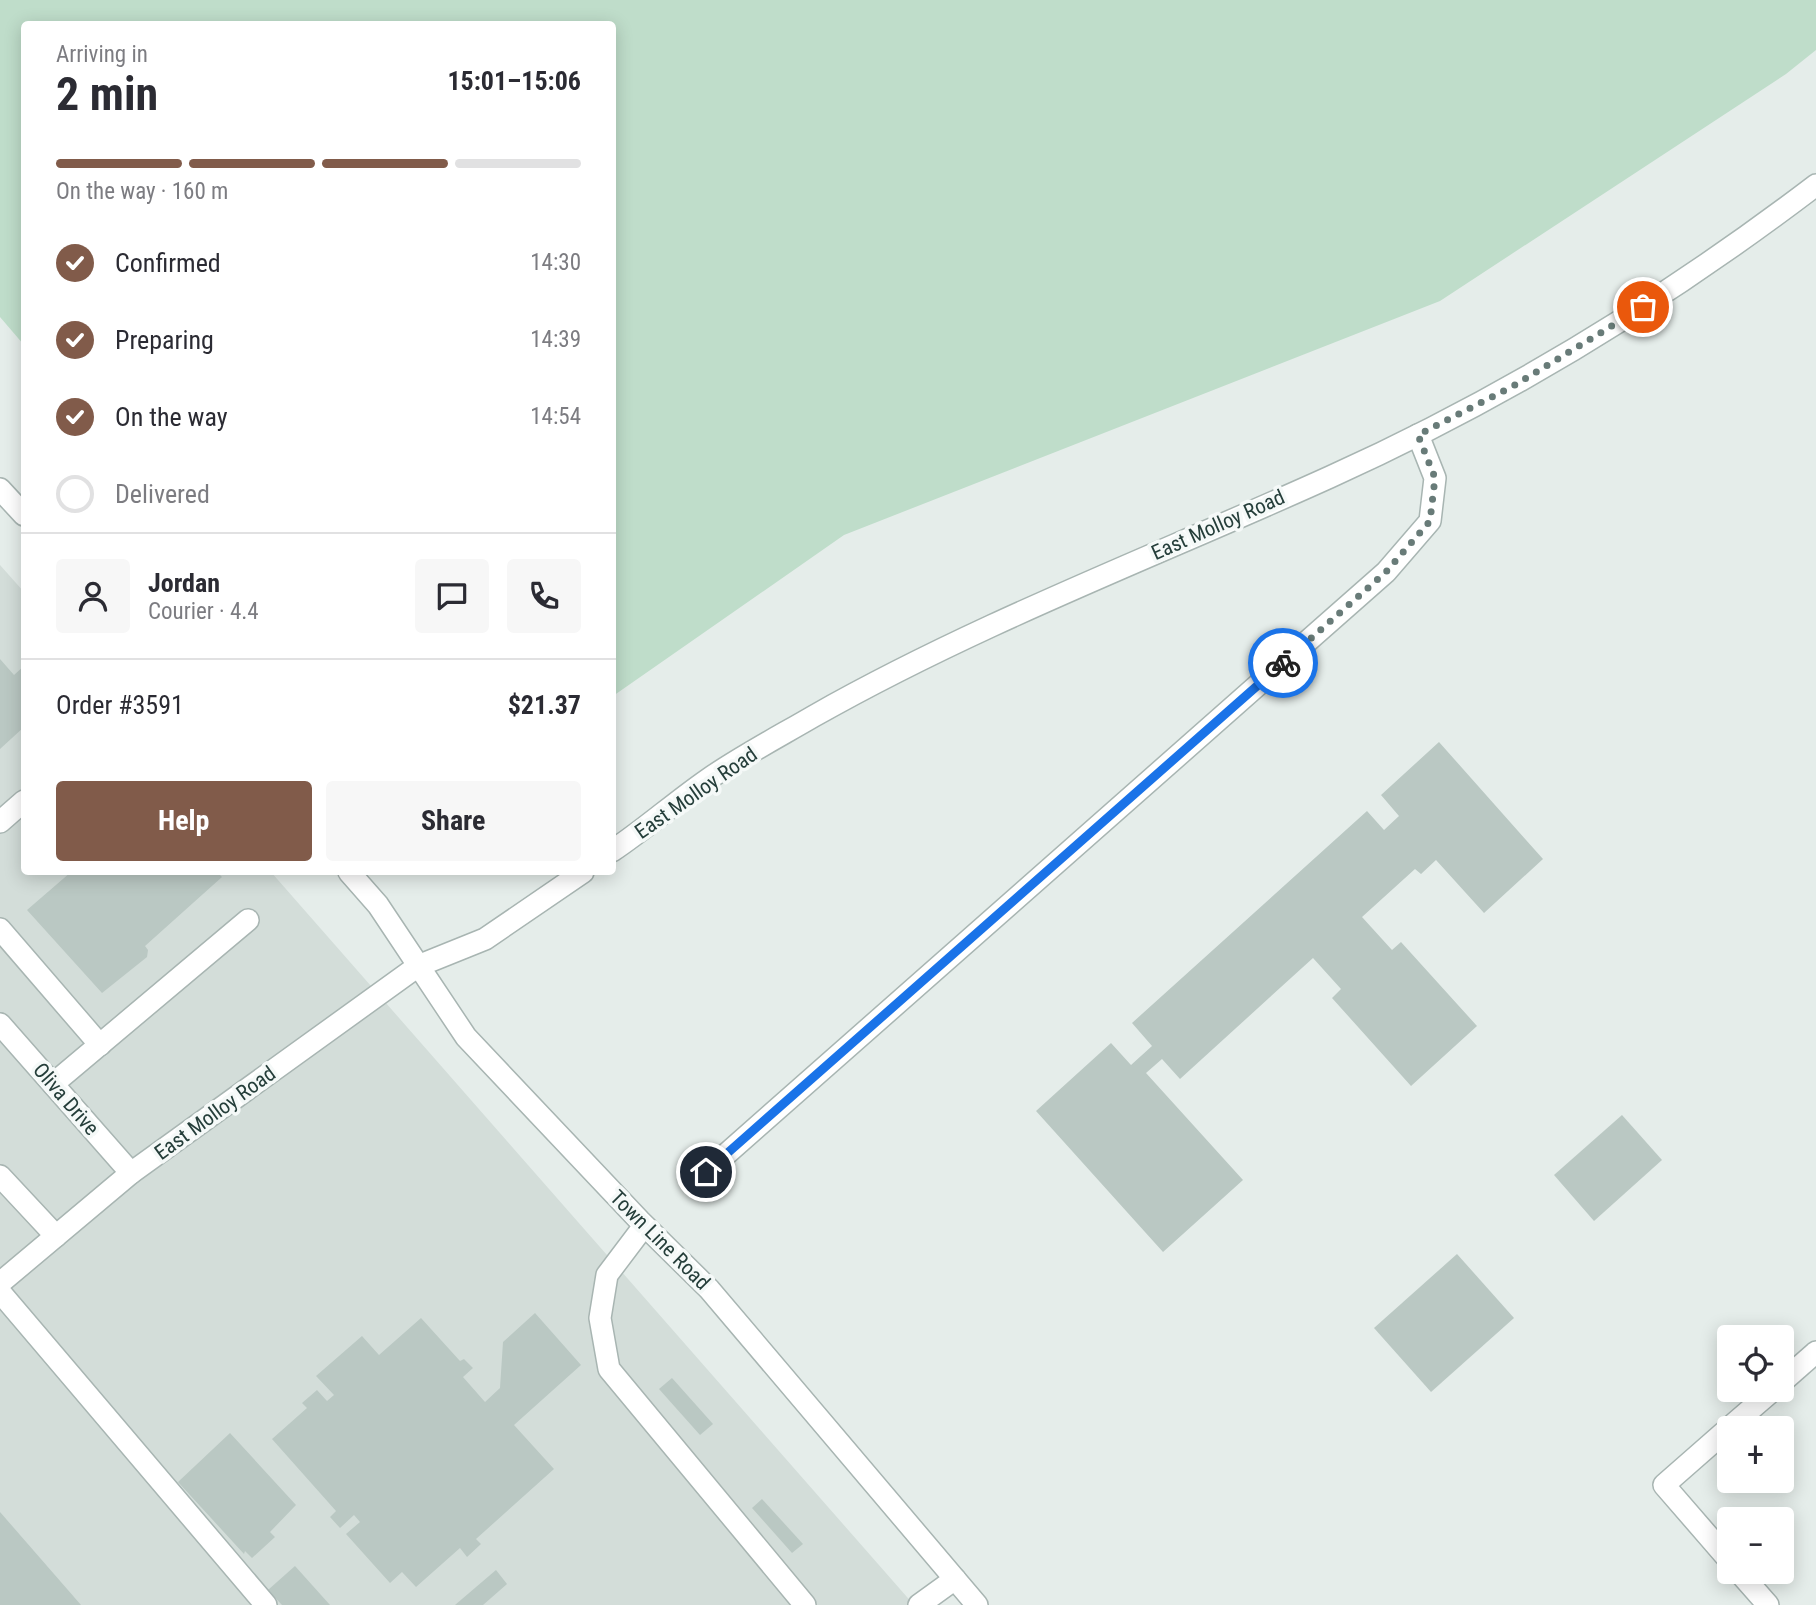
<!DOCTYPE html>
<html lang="en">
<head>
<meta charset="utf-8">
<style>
	body { margin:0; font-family:"Roboto Condensed",sans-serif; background:#f7f7f7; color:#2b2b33; height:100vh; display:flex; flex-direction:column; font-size:26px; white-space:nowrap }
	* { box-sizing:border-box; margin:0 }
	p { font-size:23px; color:#7c7c81 }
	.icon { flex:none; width:38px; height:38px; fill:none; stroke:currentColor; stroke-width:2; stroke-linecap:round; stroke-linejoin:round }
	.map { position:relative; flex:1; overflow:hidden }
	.side { position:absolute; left:21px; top:21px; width:595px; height:854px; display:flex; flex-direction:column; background:#fff; border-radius:7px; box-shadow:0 4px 18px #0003 }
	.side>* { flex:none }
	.tools { position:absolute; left:1717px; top:1325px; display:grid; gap:14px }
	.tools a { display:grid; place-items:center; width:77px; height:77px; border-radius:7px; background:#fff; box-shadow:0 4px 18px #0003; font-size:35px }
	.pin { position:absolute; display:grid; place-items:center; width:60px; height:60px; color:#fff; margin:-30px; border:4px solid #fff; border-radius:50%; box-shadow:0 2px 7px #0007 }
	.courier { position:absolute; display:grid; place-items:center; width:70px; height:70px; margin:-35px; border:5px solid #1a73e8; border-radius:50%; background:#fff; color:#222; box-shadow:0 2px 9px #0007 }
	.summary em { font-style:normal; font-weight:700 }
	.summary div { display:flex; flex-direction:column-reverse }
	.summary { display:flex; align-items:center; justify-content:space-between; height:119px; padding:0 35px }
	h1 { font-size:46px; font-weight:700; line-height:52px }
	.bar { display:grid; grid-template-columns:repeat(4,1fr); gap:10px 7px; align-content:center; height:84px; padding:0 35px }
	.bar i { height:9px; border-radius:5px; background:#e1e1e2 }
	.bar .on { background:#815b4a }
	.bar p { grid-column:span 4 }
	.line { display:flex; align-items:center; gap:18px; padding:0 35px; border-top:2px solid #e1e1e2 }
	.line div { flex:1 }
	.round { display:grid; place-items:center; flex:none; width:74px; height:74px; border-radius:7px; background:#f7f7f7 }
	ol { padding:0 35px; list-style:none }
	li { display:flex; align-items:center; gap:21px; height:77px }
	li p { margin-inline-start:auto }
	li .icon { padding:7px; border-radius:50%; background:#815b4a; color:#fff; stroke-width:4 }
	li:last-child { color:#7c7c81 }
	li i { width:38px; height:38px; border:4px solid #e1e1e2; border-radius:50% }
	.primary-button { display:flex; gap:14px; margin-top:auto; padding:14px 35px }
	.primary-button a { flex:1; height:80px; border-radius:7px; background:#815b4a; color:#fff; font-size:28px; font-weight:700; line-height:80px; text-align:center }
	.primary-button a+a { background:#f7f7f7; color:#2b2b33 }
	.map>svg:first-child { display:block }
	.built { fill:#d3ddd9 }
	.green { fill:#bfddca }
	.building { fill:#bac8c3 }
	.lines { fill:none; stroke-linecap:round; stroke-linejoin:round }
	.minor-casing { stroke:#a8b5b2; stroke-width:24 }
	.minor { stroke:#fff; stroke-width:21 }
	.done { stroke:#687b78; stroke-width:7; stroke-dasharray:0 12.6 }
	.route { stroke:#1a73e8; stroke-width:9 }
	.labels { text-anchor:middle; stroke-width:7; stroke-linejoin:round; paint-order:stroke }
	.street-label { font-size:21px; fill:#253e3a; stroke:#f5f9f8 }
</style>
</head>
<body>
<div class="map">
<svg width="1816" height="1605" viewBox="0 0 1816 1605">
	<rect width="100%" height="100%" fill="#e5edea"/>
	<path class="built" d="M0,565l24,27v280h247l643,733h-914z"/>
	<path class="green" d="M0,0h1816v50l-30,24 -346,227 -596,234 -231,161 -1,-672h-588v321l-24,-28z"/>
	<g class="building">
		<path d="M0,659l14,16 10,-9v61l-24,22z"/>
		<path d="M1439,742l104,117 -59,54 -48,-53 -15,14 -6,-5 -53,48 30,33 9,-8 76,84 -66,60 -79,-88 9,-9 -28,-31 -133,121 -18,-20 -16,14 97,107 -80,72 -127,-141 75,-68 20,22 21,-19 -20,-23 235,-212 17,19 15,-14 -18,-21z"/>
		<path d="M71,872h146l5,5 -77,69 3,4 -1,7 -45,36 -75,-83z"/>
		<path d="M1622,1115l40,45 -68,61 -40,-46z"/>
		<path d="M1457,1254l57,64 -83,74 -57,-64z"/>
		<path d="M535,1313l46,52 -67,60 40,44 -78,70 5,5 -14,13 -7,-9 -44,39 -14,-15 -12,11 -44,-49 14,-12 -6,-7 -14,13 -10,-11 6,-6 -64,-72 35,-31 -5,-5 15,-13 10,11 7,-6 -18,-19 46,-40 17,19 42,-37 39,43 4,-2 9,9 -10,9 22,25 15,-14 3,-46z"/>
		<path d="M672,1378l41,46 -13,11 -41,-46z"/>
		<path d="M230,1433l66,72 -26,27 5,5 -23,21 -7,-7 -1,3 -66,-72z"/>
		<path d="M762,1499l41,45 -11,9 -40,-45z"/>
		<path d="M0,1512l81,93h-81z"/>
		<path d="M295,1566l35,39h-48l-14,-15z"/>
		<path d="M496,1570l11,14 -24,21h-28z"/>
	</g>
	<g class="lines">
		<g class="minor-casing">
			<g id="minor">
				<path d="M0,489l24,26"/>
				<path d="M0,822l24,-21"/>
				<path d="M612,851c33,-22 62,-48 95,-71 33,-23 71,-43 107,-64 164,-93 344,-161 516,-239 173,-78 335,-177 486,-292"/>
				<path d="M349,872l29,33 88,132 174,184 69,68 268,316"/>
				<path d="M0,929l100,116"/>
				<path d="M0,1024l131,149"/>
				<path d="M53,1084l195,-164"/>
				<path d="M706,1172l680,-600 44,-51 5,-43 -17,-43"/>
				<path d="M0,1176l56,60"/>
				<path d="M644,1226l-37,49 -7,43 9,51 196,236"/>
				<path d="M0,1283l131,-110 287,-207 67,-27 98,-67"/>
				<path d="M0,1292l266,313"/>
				<path d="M1782,1382l34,-30"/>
				<path d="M1729,1428l-65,57 65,75"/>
				<path d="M1729,1428l44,-38"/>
				<path d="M1739,1572l29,33"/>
				<path d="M919,1605l36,-26"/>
			</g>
		</g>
		<use href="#minor" class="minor"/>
	</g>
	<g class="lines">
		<path class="done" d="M1283,663l103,-91 44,-51 5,-43 -17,-43 97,-50 128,-78"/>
		<path class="route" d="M706,1172l577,-509"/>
	</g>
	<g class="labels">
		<g class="street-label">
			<text transform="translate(1218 525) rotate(-24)" y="7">East Molloy Road</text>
			<text transform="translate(696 793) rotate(-35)" y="7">East Molloy Road</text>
			<text transform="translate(66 1099) rotate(49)" y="7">Oliva Drive</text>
			<text transform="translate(215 1113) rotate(-36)" y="7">East Molloy Road</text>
			<text transform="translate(660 1240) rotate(45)" y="7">Town Line Road</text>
		</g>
	</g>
</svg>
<div class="tools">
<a><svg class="icon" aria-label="locate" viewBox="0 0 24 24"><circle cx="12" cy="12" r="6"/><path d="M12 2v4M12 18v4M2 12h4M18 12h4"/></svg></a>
<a>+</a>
<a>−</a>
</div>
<div class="pin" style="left:1643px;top:307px;background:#ea580c"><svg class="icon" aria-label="bag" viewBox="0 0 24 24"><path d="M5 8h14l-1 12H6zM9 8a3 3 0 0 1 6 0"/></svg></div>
<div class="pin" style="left:706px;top:1172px;background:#1f2937"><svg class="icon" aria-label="home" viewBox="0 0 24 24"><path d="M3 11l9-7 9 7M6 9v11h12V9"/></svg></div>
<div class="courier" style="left:1283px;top:663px"><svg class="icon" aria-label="bike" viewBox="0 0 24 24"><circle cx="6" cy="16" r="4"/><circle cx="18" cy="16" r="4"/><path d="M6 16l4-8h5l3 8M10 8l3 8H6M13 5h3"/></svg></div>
<section class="side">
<div class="summary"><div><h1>2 min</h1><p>Arriving in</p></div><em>15:01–15:06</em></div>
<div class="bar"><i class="on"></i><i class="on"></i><i class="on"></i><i></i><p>On the way · 160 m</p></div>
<ol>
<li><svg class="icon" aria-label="check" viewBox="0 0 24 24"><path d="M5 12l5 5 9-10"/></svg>Confirmed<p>14:30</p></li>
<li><svg class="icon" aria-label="check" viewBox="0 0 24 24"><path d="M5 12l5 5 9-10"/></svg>Preparing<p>14:39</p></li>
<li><svg class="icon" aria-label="check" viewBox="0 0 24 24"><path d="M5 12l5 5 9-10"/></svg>On the way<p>14:54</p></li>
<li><i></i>Delivered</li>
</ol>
<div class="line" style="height:126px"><a class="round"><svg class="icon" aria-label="person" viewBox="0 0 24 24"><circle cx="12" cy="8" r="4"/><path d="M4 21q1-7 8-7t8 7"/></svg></a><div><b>Jordan</b><p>Courier · 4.4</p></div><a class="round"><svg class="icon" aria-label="chat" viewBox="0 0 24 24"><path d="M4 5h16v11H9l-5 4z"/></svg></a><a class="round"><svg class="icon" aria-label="phone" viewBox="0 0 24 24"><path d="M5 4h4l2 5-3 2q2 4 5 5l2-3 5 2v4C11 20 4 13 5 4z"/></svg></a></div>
<div class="line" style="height:91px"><div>Order #3591</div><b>$21.37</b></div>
<div class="primary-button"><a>Help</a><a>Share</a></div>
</section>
</div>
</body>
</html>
